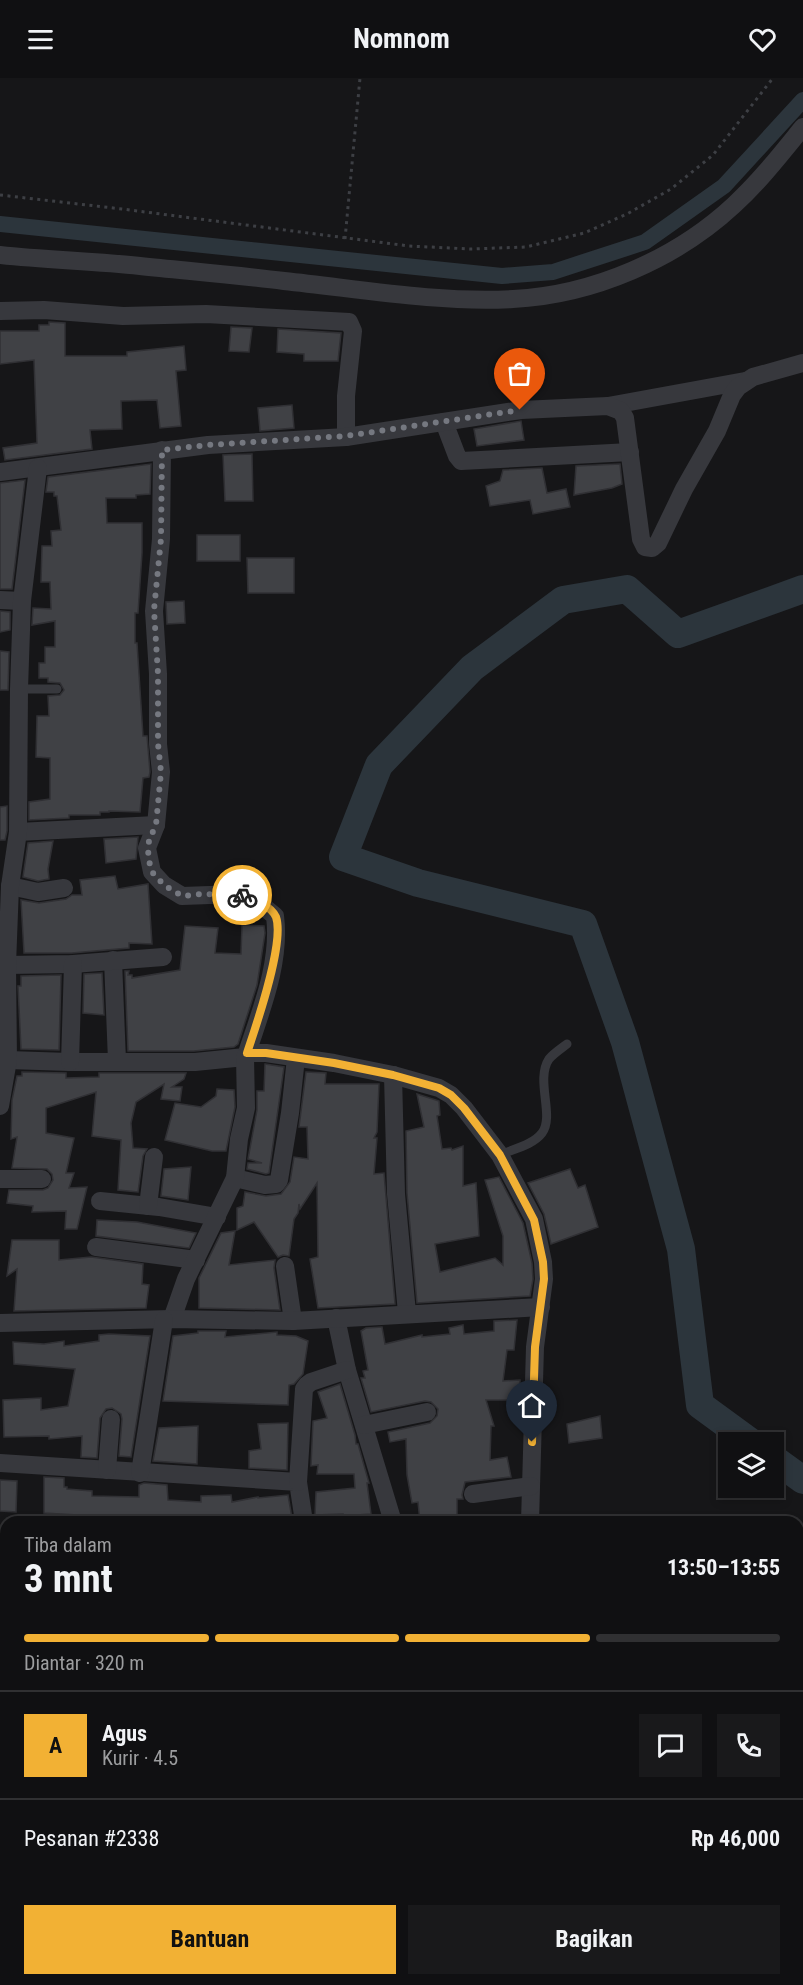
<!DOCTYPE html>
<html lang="id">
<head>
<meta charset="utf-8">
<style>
	body { margin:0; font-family:"Roboto Condensed",sans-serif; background:#19191b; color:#f1f3f6; height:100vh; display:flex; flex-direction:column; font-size:22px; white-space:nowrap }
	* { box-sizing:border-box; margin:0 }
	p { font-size:20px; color:#9c9d9f }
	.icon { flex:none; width:33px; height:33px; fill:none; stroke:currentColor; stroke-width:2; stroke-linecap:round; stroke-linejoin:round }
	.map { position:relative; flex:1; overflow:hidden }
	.drawer { position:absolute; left:0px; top:1438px; width:804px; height:470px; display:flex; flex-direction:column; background:#101012; border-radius:18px 18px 0 0; box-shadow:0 3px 9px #0003,0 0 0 2px #303032 }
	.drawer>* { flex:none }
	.tools { position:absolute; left:718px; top:1354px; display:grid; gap:12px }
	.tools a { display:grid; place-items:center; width:66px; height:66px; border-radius:0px; background:#101012; box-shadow:0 3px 9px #0003,0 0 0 2px #303032; font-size:30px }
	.pin { position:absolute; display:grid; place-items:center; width:51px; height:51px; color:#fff; margin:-62px -26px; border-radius:50% 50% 50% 0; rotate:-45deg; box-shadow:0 0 6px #0007 }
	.pin .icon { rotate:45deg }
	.courier { position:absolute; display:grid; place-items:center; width:60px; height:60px; margin:-30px; border:4px solid #f2b134; border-radius:50%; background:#fff; color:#222; box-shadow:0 2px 8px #0007 }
	.head em { font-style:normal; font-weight:700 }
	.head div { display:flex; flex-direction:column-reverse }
	.head { display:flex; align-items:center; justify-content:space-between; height:102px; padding:0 24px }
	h1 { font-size:39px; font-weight:700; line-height:45px }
	.bar { display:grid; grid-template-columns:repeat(4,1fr); gap:9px 6px; align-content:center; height:72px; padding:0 24px }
	.bar i { height:8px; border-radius:4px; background:#303032 }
	.bar .active { background:#f2b134 }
	.bar p { grid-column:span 4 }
	.line { display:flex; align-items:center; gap:15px; padding:0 24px; border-top:2px solid #303032 }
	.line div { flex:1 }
	.round { display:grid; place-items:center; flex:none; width:63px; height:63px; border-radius:0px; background:#19191b }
	.primary-button { display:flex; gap:12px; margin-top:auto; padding:12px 24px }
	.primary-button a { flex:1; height:69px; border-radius:0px; background:#f2b134; color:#111; font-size:24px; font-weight:700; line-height:69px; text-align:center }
	.primary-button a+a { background:#19191b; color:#f1f3f6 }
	header { display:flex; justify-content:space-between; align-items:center; height:78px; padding:0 24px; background:#101012; font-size:27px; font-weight:700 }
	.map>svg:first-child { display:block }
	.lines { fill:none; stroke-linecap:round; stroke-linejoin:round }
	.canal { stroke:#2c353c; stroke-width:16 }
	.river { stroke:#2c353c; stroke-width:28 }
	.building { fill:#404145; stroke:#303034; stroke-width:1.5 }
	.path { stroke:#3d3f44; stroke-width:3; stroke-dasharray:3 4.5; stroke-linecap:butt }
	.lane { stroke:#37383d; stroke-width:9 }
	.street { stroke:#37383d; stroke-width:18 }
	.rail-casing { stroke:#4a4c52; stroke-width:7 }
	.rail { stroke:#111113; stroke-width:4.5; stroke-dasharray:14; stroke-linecap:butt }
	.done { stroke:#757880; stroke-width:6; stroke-dasharray:0 10.8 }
	.route { stroke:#f2b134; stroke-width:8 }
</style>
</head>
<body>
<header><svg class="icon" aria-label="menu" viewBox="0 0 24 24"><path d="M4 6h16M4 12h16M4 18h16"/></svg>Nomnom<svg class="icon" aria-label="heart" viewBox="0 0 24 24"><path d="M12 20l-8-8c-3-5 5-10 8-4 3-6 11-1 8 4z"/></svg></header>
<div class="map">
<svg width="803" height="1907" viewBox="0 0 803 1907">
	<rect width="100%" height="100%" fill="#161618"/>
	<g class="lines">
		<path class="canal" d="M0,146l502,52 51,-4 92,-30 79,-56 79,-86"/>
		<g class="river">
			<path d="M752,1365l-52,-38 -19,-156 -56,-207 -42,-118 -165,-41 -75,-26 36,-92 93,-97 91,-68 64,-11 51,45 125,-45"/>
			<path d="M774,1381l29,21"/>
			<path d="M798,1564l5,-7"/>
			<path d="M609,1907l2,-5"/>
		</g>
	</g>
	<g class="building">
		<path d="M49,244l16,1v33h62v-4l57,-6 2,24 -10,1 5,55 -21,2 -3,-28 -36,1 1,28 -32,1 2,19 -87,11 -2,-12 34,-5 -3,-83 -34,4v-33h39v-6h10z"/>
		<path d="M231,249l21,1 -3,24 -20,-1z"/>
		<path d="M278,251l63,4 -3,28h-34v-7l-27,-2z"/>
		<path d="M292,327l2,23 -34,3 -2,-23z"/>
		<path d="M521,343l3,19 -47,6 -3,-17z"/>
		<path d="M252,376l1,47h-28l-2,-46z"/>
		<path d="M151,386l-1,30 -14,1v3h-30l1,25h35v30l-4,60h-3v30h2l6,93h4l3,36 -1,5 -6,1 -3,34 -31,-1v1h-9v3h-31v3l-40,2v-18l21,-3v-41l-14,-1 1,-41h12l-1,-20 12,-1 4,-5 -4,-7 -12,-1v-4h-9v-15h6v-16h10v-26l-23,4 1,-17 18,1 -1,-27h-9l1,-36h10l-1,-15 10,-1 -4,-34h-3v-4h-8l2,-15z"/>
		<path d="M620,386l2,20 -10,4 -38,7 2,-29z"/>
		<path d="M542,390l5,25 19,-4 4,18 -37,7 -3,-14 -40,6 -4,-20 14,-5 3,-11z"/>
		<path d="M25,402l-13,109h-12v-106z"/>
		<rect x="197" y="457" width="43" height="26"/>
		<path d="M247,480h47v35h-46z"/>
		<path d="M184,523l1,22 -18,1 -1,-22z"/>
		<path d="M0,533l10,1v18l-10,2z"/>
		<path d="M0,573l9,1 -1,38h-8z"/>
		<path d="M7,728v25l-2,9h-5v-33z"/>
		<path d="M138,759l-2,22 -30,4 -2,-24z"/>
		<path d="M53,763l-5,28 1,10 -11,2 -15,-4 5,-34z"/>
		<path d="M115,798l3,13 30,-5 4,60 -23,-1v5l-57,5h-48l-3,-53 18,3 27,-4 6,-4h10l-2,-15z"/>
		<path d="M242,847l22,1 1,7 -8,52 -19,59 -4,3 -40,4h-66l-3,-80h4l-1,4h4v3l48,-8 5,-44 33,2 -3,25 26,1z"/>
		<path d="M102,895l2,42 -21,-2 1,-39z"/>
		<path d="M61,897l-2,75 -38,-1 -3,-63h3v-10z"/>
		<path d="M265,986l19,3 -15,106 -3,1 -19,-5 1,-6h14l-14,-4 9,-49v-19h7z"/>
		<path d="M22,994l44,1v5l33,-1v-4h87l-2,6 -12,8h10l-2,14 -19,-2 3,-15 -28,18 -5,21 2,25 14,1 -4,7 -5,36 -20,-2 3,-50 -29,-4 4,-44 -50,16v25l28,5 -8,35h8l-5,15 18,-1 -10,42h-12l1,-18 -34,1 1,-6 -26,-3 2,-13h34l5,-2 5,-8 -1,-6 -5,-5 -35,-1 5,-31 -6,2 1,-39 5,-24h5z"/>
		<path d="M306,994l20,1 -1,11h54l-2,48 -3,6h3l-3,36 10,-1 11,131 -77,4 -8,-49 8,-2 -1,-74 -17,26 -1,-5 -1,9 -4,6 -5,37 -6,-1 -5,2 -24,-35 -17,8v-22l6,-2 2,-14 21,4 15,-2 9,-12 4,-25 14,2 -1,-32h-8z"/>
		<path d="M217,1011l17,1 1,17 -9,44h-14l-47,-11 10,-37 26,4 15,-11z"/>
		<path d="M417,1016l22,7 1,14 -3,1 5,33 9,-1 1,2 11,-4v40l13,-3 3,53 -44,8 5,28 55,-14 8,7v-29l-18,-56 14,-3 24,46 9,40 1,16 -3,17 -113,7 -10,-110 -1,-62 18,-4z"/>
		<path d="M191,1089l-3,33 -27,-4 3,-27z"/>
		<path d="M570,1091l8,19 7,-3 13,42 -47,17 -7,-30 -16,-31z"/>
		<path d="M97,1142l40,2 59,11 -7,15 -93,-12z"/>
		<path d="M235,1153l-6,34 46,-5 -1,8 6,42 -81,-2v-30l22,-45z"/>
		<path d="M12,1162h47v20l32,-3 52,7 -1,20 7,1 -3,23 -132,3 3,-42 -10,7z"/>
		<path d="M517,1242l-3,30h-7l-4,31 17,-1v20h-34l8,26h-3l-1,34 17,-3 4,20 -46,5 -3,13 1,4h-6v18l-37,5 -2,-20 -6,1 -5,-28 -1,-36 -16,3 -2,-10 42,-9 7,-7 1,-7 -7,-7 -6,-1 -54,11 -10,-34h4l-2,-7 5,-1 -7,-39 5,-3 16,-1 3,17 37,-9v2l28,-3 -1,-6 14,-3 1,9 30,-3v-10z"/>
		<path d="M198,1253h28l-1,6 52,-5v3l19,1 12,5 -5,33 -9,10 -5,1 -1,20 -125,-4 10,-65 25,-3z"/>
		<path d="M109,1256l41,2 -19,121 -12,-1 3,-37 -1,-5 -9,-6 -6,1 -6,9 -3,40 -16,-1 1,-21 -33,3v-3l-45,1 -1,-37 38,-2v12l27,-4 7,-37 -61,-5 -1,-22 31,2 20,-3v5l35,-5v-6z"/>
		<path d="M340,1306l15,51 1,9h2l11,39h-2l4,31 -28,2v-2l-28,1 1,-23 39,-4 -1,-14h-37l1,-9 -7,1 2,-45 14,-3 -9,-26z"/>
		<path d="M600,1338l2,22 -33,5 -2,-19z"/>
		<path d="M288,1345l-1,47 -38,-2v-17l12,-2 -3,-25z"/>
		<path d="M198,1348l-1,38 -44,-3 6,-33z"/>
		<path d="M44,1399l20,1v9h3v2l25,2v5l47,1v-12l5,-2 23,2 1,15 33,2v-6l30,-1 1,7 26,-5v1l30,-3 4,23 -29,1v3h-170v-6l-49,-3z"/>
		<path d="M0,1402l17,1 -1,31 -16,-1z"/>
	</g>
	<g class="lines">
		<g class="path">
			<path d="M0,117l122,14 287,37 61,3 56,-2 58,-14 43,-19 44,-25 42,-34 60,-77"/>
			<path d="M345,161l15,-161"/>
		</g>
		<g class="lane">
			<path d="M19,611h38"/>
			<path d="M500,1077c13,-6 33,-10 42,-22 13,-17 -7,-53 7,-74 5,-6 13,-11 18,-15"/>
		</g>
		<g class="street">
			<path d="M0,177c46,5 93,6 140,11 48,5 96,9 144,15 76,8 153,22 229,18 80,-4 163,-40 221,-94 26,-24 47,-51 69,-78"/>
			<path d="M0,233l44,-1 79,6 83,-2 143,8 4,9 -7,65v41"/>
			<path d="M608,328l137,-25"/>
			<path d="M444,344l13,34 4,5 169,-9"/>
			<path d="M162,372l-1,89 -7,72 4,63v70l3,28 -5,53 -9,23 5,24 12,13 18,11 56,-2 15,4 22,18c6,46 -14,94 -28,137"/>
			<path d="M0,394l208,-27 138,-8 175,-27 87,-4 13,5 4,7 16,121 4,8 7,1 6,-5 26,-54 33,-58 15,-36 6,-8 15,-10 50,-14"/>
			<path d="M0,522l22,1"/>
			<path d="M18,754l138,-7"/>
			<path d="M10,808l28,6 26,-4"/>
			<path d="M113,882l4,101"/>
			<path d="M7,887l66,-1 90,-7"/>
			<path d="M8,982l62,2h125l50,-5 2,-4h19l68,10 59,12 46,13 12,7 13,13 36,47 34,64 9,43 1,17 -9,68 -5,175"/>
			<path d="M70,984l3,-98"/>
			<path d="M393,997l3,119 11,119"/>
			<path d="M0,1028l8,-46 -1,-95 3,-79 8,-54 1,-143 3,-88 16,-133"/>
			<path d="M235,1100l30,7 11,-1 3,-4 11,-67 6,-55"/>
			<path d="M0,1101h42"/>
			<path d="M100,1123l59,6 58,10"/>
			<path d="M148,1128l6,-49"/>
			<path d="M96,1169l100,13"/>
			<path d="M285,1188l8,55"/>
			<path d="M336,1240l11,52 46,152"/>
			<path d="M172,1241l14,-40 49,-101 4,-39 7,-31 -1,-51"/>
			<path d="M0,1245l172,-4 121,2 248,-14"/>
			<path d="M364,1347l63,-13"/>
			<path d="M0,1385l298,19 6,40"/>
			<path d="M107,1392l4,-51"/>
			<path d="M140,1395l24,-153"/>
			<path d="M298,1404l6,-93 3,-4 4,-3 36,-12"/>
			<path d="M473,1416l58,-8"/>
			<path d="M0,1510l6,2"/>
			<path d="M0,1563l6,2"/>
			<path d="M0,1814h6"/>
			<path d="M798,1865l5,2"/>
			<path d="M34,1902v5"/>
			<path d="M354,1902l1,5"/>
			<path d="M122,1907l1,-5"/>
			<path d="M258,1907v-5"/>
			<path d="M691,1907l1,-5"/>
			<path d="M799,1907l4,-11"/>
		</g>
		<g class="rail-casing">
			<g id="rail">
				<path d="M0,1528l6,2"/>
				<path d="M0,1540l6,2"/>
				<path d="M798,1818l5,2"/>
				<path d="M798,1833l5,2"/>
			</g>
		</g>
		<use href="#rail" class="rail"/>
	</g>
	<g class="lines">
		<path class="done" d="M242,817l-40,-1 -20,2 -18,-11 -12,-13 -4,-15 1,-17 7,-15 5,-53 -3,-28v-70l-4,-64 7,-71 1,-89 46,-5 138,-9 174,-26"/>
		<path class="route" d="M242,817c11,3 29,11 34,22 9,26 -20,109 -29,136h19l68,10 59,12 46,13 12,7 13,13 36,47 34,65 9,42 1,17 -9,68 -3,95"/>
	</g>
</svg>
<div class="tools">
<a><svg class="icon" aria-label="layers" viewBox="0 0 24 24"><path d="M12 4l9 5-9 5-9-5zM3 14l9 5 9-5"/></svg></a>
</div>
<div class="pin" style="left:520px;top:332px;background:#ea580c"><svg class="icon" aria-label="bag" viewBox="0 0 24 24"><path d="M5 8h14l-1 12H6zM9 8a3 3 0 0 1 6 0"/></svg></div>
<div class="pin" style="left:532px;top:1364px;background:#1f2937"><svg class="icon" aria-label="home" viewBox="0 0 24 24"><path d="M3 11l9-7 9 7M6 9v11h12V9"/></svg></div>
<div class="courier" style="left:242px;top:817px"><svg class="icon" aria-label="bike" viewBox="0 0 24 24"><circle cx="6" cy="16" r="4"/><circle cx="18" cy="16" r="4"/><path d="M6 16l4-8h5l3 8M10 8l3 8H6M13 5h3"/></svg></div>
<section class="drawer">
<div class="head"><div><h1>3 mnt</h1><p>Tiba dalam</p></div><em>13:50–13:55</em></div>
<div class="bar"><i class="active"></i><i class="active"></i><i class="active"></i><i></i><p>Diantar · 320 m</p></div>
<div class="line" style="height:108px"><b class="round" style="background:#f2b134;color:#111">A</b><div><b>Agus</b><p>Kurir · 4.5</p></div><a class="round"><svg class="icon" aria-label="chat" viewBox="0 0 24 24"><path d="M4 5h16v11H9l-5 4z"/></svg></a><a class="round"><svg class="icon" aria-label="phone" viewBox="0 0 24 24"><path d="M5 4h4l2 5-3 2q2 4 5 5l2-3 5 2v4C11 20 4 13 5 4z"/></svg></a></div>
<div class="line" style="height:78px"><div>Pesanan #2338</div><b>Rp 46,000</b></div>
<div class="primary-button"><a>Bantuan</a><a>Bagikan</a></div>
</section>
</div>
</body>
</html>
